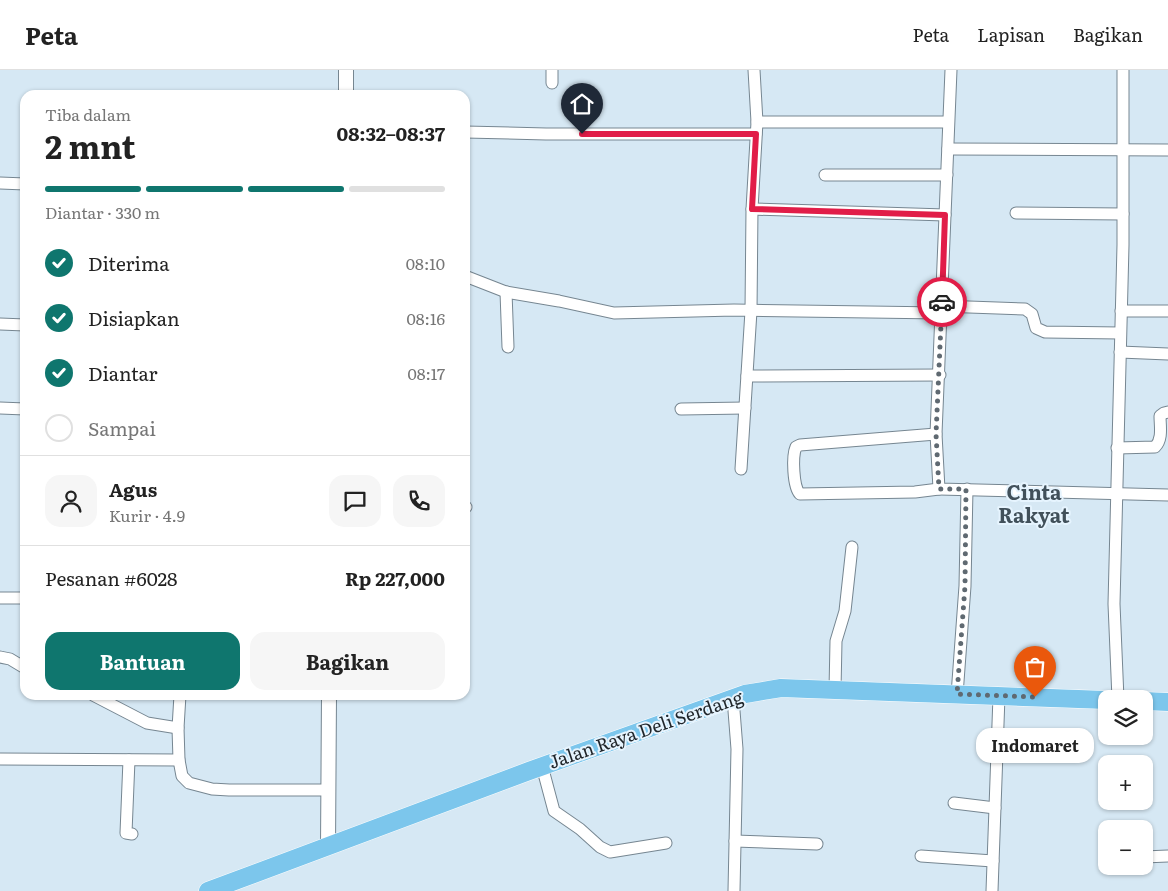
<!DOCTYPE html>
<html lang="id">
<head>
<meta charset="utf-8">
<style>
	body { margin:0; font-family:Literata,serif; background:#f6f6f6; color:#222; height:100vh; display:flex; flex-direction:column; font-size:19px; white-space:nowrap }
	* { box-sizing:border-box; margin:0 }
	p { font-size:16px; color:#767676 }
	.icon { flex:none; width:28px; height:28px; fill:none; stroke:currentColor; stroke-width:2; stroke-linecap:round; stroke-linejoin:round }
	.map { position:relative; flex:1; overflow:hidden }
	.details { position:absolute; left:20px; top:20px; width:450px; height:610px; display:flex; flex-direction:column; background:#fff; border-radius:15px; box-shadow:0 1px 4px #0004 }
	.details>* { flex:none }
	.fabs { position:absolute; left:1098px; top:620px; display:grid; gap:10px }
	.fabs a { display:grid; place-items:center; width:55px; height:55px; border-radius:10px; background:#fff; box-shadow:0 1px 4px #0004; font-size:25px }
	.pin { position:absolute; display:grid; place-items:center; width:42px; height:42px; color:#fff; margin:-51px -21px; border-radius:50% 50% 50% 0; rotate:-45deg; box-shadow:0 0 5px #0007 }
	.pin .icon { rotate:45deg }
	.courier { position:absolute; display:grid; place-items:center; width:50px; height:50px; margin:-25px; border:4px solid #e11d48; border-radius:50%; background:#fff; color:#222; box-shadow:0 1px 6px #0007 }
	.bubble { position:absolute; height:35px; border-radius:15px; background:#fff; box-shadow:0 1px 4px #0004; font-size:16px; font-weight:700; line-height:35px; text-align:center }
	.overview em { font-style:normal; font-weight:700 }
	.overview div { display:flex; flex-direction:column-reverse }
	.overview { display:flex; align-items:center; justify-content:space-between; height:85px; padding:0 25px }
	h1 { font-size:32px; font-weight:700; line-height:38px }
	.bar { display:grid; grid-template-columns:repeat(4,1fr); gap:8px 5px; align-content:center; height:60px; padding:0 25px }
	.bar i { height:6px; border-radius:4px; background:#e0e0e0 }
	.bar .on { background:#0f766e }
	.bar p { grid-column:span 4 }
	.line { display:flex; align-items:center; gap:12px; padding:0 25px; border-top:1px solid #e0e0e0 }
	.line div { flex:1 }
	.round { display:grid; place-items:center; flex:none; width:52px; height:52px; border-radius:15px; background:#f6f6f6 }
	ol { padding:0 25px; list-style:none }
	li { display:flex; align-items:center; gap:15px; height:55px }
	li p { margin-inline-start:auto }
	li .icon { padding:5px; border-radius:50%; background:#0f766e; color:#fff; stroke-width:4 }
	li:last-child { color:#767676 }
	li i { width:28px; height:28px; border:2px solid #e0e0e0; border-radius:50% }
	.cta { display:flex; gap:10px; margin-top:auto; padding:10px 25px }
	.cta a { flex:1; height:58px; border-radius:15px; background:#0f766e; color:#fff; font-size:20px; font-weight:700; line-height:58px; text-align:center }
	.cta a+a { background:#f6f6f6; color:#222 }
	header { display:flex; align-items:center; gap:30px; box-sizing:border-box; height:70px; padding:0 25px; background:#fff; border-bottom:1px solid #e0e0e0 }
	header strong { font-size:24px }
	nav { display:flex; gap:28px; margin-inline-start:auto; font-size:18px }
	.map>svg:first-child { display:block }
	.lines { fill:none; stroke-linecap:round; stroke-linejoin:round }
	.minor-casing { stroke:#768691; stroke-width:13 }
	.tertiary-casing { stroke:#768691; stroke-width:16 }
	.primary-casing { stroke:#fff; stroke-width:19 }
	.minor { stroke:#fff; stroke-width:11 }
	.tertiary { stroke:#fff; stroke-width:14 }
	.primary { stroke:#7cc6ec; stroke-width:18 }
	.done { stroke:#5f6971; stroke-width:5; stroke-dasharray:0 9 }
	.route { stroke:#e11d48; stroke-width:6 }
	.labels { text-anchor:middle; stroke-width:4; stroke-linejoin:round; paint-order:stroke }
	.street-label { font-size:18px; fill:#1f252a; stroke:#e6f4fe }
	.quarter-label { font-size:20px; font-weight:bold; fill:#41505a; stroke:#e6f4fe }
</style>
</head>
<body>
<header>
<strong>Peta</strong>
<nav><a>Peta</a><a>Lapisan</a><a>Bagikan</a></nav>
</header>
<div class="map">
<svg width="1168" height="821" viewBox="0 0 1168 821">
	<rect width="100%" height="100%" fill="#d6e8f4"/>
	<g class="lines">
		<g class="minor-casing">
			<g id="minor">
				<path d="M552,0v13"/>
				<path d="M951,0l-15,364 3,55 229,6"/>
				<path d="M757,52h191"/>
				<path d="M465,62l81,2h210"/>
				<path d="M948,79l220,1"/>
				<path d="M825,105h122"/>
				<path d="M0,113l25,1"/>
				<path d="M752,139l193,6"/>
				<path d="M1016,143l107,1"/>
				<path d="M465,206l41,16 53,9 55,12 120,-3 207,3"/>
				<path d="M506,222l2,55"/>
				<path d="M941,236l84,3 7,5 4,14 9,4 75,1"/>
				<path d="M1121,241h47"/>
				<path d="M0,254l25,1"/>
				<path d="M1120,282l48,2"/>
				<path d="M747,306l193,-1"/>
				<path d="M0,338l25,1"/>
				<path d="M681,339l64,-1"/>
				<path d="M936,364l-136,11 -4,2c-4,9 -3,40 4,47l115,-2 24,-3"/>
				<path d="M1117,378l38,-1c8,-8 5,-21 5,-31l4,-3 4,-1"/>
				<path d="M741,399l10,-158 1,-102 5,-87 -3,-52"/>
				<path d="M465,438l1,-1"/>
				<path d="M0,528h25"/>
				<path d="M0,587l10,2 15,9"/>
				<path d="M835,620l1,-49 9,-30 7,-64"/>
				<path d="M93,625l54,28 31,5"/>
				<path d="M180,625l-2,33 1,32 3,16 7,7 23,6 17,1h98"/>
				<path d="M957,625l8,-109 2,-97"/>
				<path d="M733,628l4,51 -3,142"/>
				<path d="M1118,629l-4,-95 9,-359v-175"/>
				<path d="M0,689l179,1"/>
				<path d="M129,690l-3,73 6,1"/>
				<path d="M542,696l12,45 26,18 20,18 10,5 56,-9"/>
				<path d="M954,733l41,5"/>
				<path d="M735,771l82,3"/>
				<path d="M921,786l72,5"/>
				<path d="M1144,787l24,-1"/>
				<path d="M992,821l7,-195"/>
			</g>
		</g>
		<g class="tertiary-casing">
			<g id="tertiary">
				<path d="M346,25v-25"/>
				<path d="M328,777l1,-152"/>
			</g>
		</g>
		<g class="primary-casing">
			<g id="primary">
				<path d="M1144,631l24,1"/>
				<path d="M208,821l321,-120 216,-77 36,-6 325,12"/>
			</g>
		</g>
		<use href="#minor" class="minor"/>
		<use href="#tertiary" class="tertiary"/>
		<use href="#primary" class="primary"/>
	</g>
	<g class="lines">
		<path class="done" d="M942,232l-6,132 3,55h27l-1,97 -8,108 78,3"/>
		<path class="route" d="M582,64h174l-4,75 193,6 -3,87"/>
	</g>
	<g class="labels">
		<g class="street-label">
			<text transform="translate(646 660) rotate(-19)" y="6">Jalan Raya Deli Serdang</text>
		</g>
		<g class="quarter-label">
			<text x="1034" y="430">Cinta<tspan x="1034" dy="23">Rakyat</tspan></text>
		</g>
	</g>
</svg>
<div class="fabs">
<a><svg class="icon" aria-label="layers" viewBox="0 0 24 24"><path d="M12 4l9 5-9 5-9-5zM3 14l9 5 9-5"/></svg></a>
<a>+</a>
<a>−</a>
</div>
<div class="pin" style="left:1035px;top:627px;background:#ea580c"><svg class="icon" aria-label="bag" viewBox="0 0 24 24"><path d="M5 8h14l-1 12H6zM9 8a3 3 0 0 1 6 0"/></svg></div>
<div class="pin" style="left:582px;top:64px;background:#1f2937"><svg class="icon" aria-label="home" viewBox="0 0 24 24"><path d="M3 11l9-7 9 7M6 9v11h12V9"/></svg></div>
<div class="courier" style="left:942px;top:232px"><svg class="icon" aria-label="car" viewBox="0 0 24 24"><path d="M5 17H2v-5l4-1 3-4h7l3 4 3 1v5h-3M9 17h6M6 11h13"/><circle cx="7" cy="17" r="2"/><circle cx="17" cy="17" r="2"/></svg></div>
<div class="bubble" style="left:976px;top:658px;width:118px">Indomaret</div>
<section class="details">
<div class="overview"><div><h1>2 mnt</h1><p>Tiba dalam</p></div><em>08:32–08:37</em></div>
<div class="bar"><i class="on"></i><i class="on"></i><i class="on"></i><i></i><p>Diantar · 330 m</p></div>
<ol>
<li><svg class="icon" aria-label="check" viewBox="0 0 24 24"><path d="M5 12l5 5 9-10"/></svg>Diterima<p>08:10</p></li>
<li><svg class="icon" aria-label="check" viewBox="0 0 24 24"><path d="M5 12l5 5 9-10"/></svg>Disiapkan<p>08:16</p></li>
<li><svg class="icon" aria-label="check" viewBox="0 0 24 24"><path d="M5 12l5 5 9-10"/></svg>Diantar<p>08:17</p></li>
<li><i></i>Sampai</li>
</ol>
<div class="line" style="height:90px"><a class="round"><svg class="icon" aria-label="person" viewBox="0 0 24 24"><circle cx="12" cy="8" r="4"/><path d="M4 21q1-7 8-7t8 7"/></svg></a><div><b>Agus</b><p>Kurir · 4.9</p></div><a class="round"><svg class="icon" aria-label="chat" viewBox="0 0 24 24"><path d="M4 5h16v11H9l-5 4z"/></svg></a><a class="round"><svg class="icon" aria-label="phone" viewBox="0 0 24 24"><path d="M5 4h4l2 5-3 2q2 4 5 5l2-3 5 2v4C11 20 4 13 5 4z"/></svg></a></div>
<div class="line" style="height:65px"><div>Pesanan #6028</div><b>Rp 227,000</b></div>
<div class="cta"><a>Bantuan</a><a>Bagikan</a></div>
</section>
</div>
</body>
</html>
